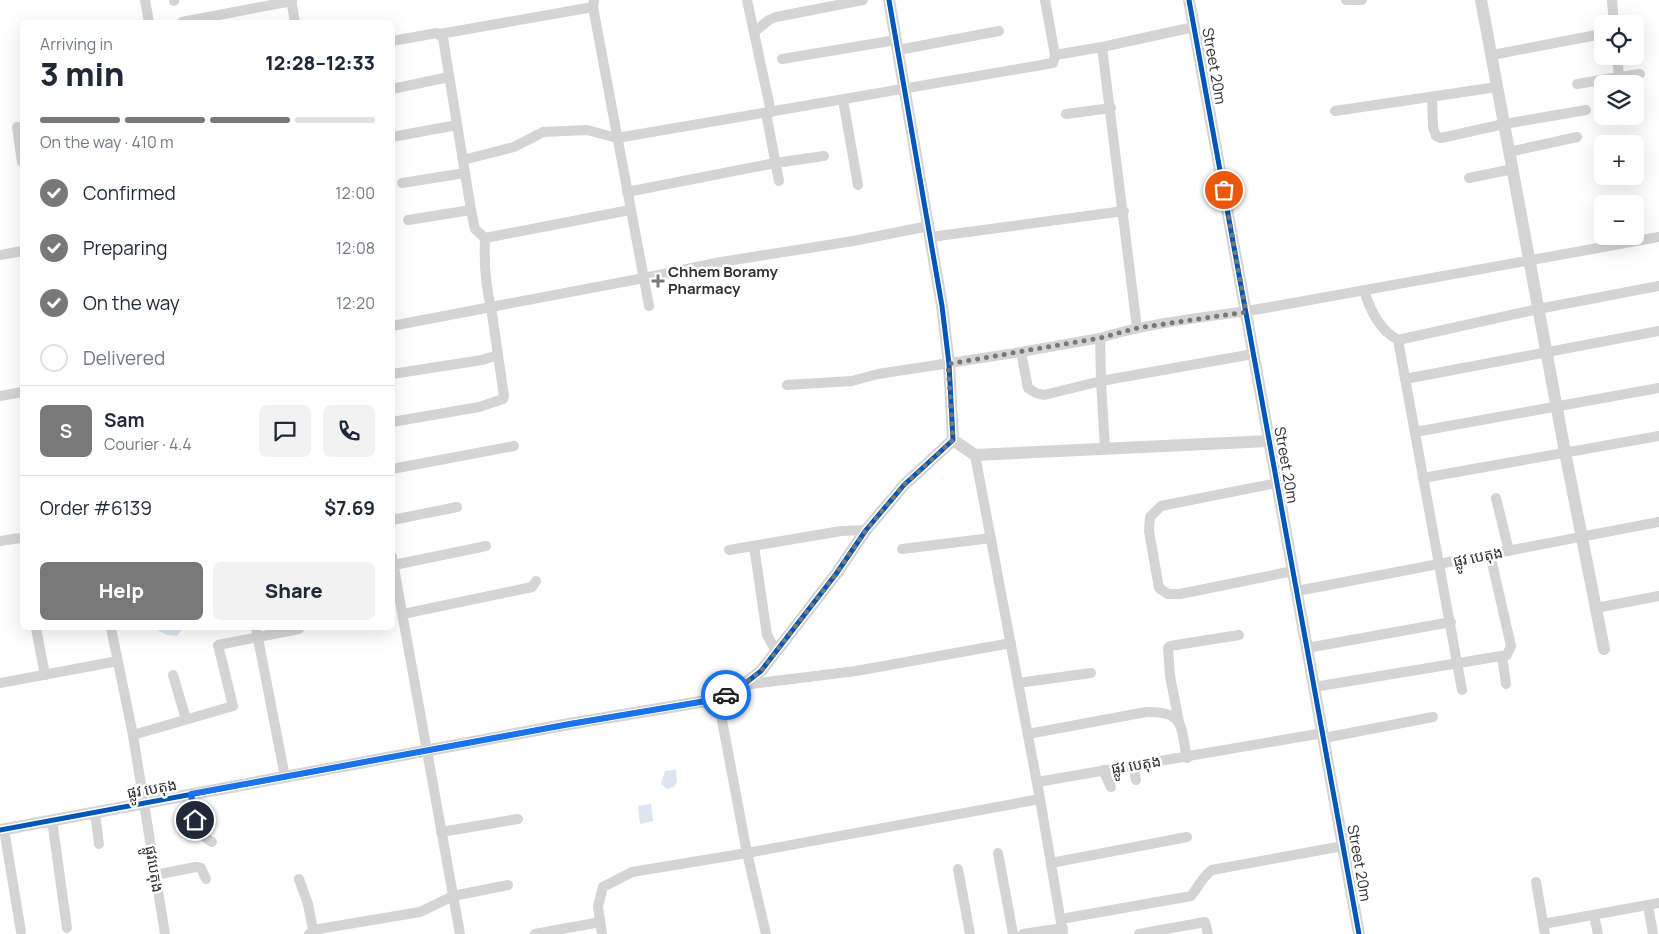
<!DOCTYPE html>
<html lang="en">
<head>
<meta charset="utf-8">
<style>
	body { margin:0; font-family:Manrope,"Noto Sans Khmer",sans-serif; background:#f2f2f3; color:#1f2937; height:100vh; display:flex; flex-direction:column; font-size:19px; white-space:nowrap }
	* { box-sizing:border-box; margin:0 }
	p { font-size:16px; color:#747a83 }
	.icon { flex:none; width:28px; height:28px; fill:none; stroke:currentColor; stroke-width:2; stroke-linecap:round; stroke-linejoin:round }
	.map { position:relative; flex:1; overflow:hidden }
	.sheet { position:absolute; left:20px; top:20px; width:375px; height:610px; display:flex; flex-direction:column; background:#fff; border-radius:8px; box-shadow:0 5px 20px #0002 }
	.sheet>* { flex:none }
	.tools { position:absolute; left:1594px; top:15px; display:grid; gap:10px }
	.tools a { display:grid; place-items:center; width:50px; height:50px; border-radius:8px; background:#fff; box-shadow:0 5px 20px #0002; font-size:25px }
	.pin { position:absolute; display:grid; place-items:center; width:42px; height:42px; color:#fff; margin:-21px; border:2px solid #fff; border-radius:50%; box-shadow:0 1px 5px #0007 }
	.courier { position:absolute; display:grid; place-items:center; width:50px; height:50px; margin:-25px; border:4px solid #1a73e8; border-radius:50%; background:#fff; color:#222; box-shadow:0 1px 6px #0007 }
	.summary em { font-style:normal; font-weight:800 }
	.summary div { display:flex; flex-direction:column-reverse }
	.summary { display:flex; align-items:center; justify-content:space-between; height:85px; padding:0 20px }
	h1 { font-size:32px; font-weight:800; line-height:38px }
	.bar { display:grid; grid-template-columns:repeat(4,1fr); gap:8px 5px; align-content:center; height:60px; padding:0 20px }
	.bar i { height:6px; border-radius:4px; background:#e0e1e3 }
	.bar .on { background:#787878 }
	.bar p { grid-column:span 4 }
	.line { display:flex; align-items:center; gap:12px; padding:0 20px; border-top:1px solid #e0e1e3 }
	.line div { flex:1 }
	.round { display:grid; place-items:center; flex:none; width:52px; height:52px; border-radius:8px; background:#f2f2f3 }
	ol { padding:0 20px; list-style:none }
	li { display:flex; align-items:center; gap:15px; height:55px }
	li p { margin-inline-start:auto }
	li .icon { padding:5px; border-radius:50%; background:#787878; color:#fff; stroke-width:4 }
	li:last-child { color:#747a83 }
	li i { width:28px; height:28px; border:2px solid #e0e1e3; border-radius:50% }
	.button { display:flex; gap:10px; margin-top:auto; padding:10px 20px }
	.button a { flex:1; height:58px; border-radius:8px; background:#787878; color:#fff; font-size:20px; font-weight:800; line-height:58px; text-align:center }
	.button a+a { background:#f2f2f3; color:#1f2937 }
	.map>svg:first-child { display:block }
	.water { fill:#dde6f0 }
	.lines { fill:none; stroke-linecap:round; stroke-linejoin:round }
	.minor { stroke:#d4d4d4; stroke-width:10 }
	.tertiary { stroke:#d4d4d4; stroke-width:12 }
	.cycleway-casing { stroke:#fff; stroke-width:8 }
	.cycleway { stroke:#0057b8; stroke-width:5 }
	.done { stroke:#787878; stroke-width:5; stroke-dasharray:0 9 }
	.route { stroke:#1a73e8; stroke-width:6 }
	.poi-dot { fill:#787878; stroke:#fff; stroke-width:2 }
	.labels { text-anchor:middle; stroke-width:5; stroke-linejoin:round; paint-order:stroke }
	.street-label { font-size:15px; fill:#303030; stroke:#fff }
	.poi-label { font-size:15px; font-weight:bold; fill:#303030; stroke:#fff; text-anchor:start }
</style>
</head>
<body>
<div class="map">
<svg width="1659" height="934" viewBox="0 0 1659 934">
	<rect width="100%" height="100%" fill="#fff"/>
	<g class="water">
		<path d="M153,628h30l-6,8 -10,-1z"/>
		<path d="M676,770l1,12 -3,5 -7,2 -6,-5 4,-13z"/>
		<path d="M651,804l2,17 -13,3 -2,-18z"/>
	</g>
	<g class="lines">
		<g class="minor">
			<path d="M145,0l4,22"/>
			<path d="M174,0v1"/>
			<path d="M291,0l4,22"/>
			<path d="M594,0l-1,7 56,299"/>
			<path d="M747,0l24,112"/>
			<path d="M1346,0h16"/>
			<path d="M1612,0l2,24"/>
			<path d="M182,22l110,-21"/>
			<path d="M754,32l15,-12 7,-3 87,-17"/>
			<path d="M440,34l153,-27"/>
			<path d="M392,41l45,-8 6,5 28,172 4,19 10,9"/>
			<path d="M1102,47l35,281"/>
			<path d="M898,50l101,-19"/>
			<path d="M1055,55l47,-8 92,-20"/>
			<path d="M1492,55l110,-21"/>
			<path d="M782,59l114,-19"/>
			<path d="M1619,77l21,-3"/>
			<path d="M1577,84l42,-7 -2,-21"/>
			<path d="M392,89l57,-12"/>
			<path d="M1432,97l1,30 3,9 5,2 63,-14 82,-14"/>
			<path d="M843,100l15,85"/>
			<path d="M1335,111l162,-24"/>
			<path d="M766,113l13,68"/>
			<path d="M1066,114l45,-6"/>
			<path d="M17,127l5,35"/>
			<path d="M392,137l65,-12"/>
			<path d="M1509,152l68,-15"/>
			<path d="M463,160l51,-13 29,-15 44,-2 30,8 436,-75 2,-8 -10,-55"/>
			<path d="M1469,178l44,-9"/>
			<path d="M402,183l63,-10"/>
			<path d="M627,192l148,-29 49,-7"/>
			<path d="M408,220l63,-10"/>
			<path d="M931,237l193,-26"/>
			<path d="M485,238c-1,24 0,46 6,69l153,-29 77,-16 132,-21 76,-15"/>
			<path d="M485,238l145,-28"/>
			<path d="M0,255l22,-4"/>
			<path d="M1364,290c6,20 15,40 34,50l64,350"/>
			<path d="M392,326l99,-19 7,48 -16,5 -90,14"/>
			<path d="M1398,340l140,-31 121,-23"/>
			<path d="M1021,352l7,36 8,5 8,2 57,-14 -1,-43c53,-17 116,-21 171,-31 130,-24 259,-47 388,-70"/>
			<path d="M1405,379l254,-48"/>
			<path d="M787,385l65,-4 26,-7 143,-22 79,-14"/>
			<path d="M0,396l22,-4"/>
			<path d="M392,422l87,-15 24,-8 1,-3 -6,-41"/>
			<path d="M1415,432l244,-44"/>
			<path d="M1105,449l-4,-68 152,-27"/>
			<path d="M975,455l65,344 23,135"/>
			<path d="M392,469l122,-23"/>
			<path d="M1423,478l236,-42"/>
			<path d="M1277,483l-116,23 -11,11 -1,14 10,57 9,6h12l113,-23"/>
			<path d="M1496,498l13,53"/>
			<path d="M392,520l65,-13"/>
			<path d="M0,541l20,-3"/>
			<path d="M754,546l13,89 9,16"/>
			<path d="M902,549l89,-11"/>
			<path d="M729,550l112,-19 25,-1"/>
			<path d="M392,557l68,377"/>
			<path d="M394,565l92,-19"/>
			<path d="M1297,591l362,-69"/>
			<path d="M1596,608l63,-12"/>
			<path d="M403,614l129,-27 4,-6"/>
			<path d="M36,628l9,47"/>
			<path d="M111,628l22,107 32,199"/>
			<path d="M256,628l29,149"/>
			<path d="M1307,648l144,-26"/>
			<path d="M1502,656l4,28"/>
			<path d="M173,675l13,44"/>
			<path d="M0,683l118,-22"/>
			<path d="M1018,683l73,-10"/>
			<path d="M743,685l113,-14 155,-28"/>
			<path d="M1314,687l193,-32 4,-9 -21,-92"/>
			<path d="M718,699l29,154 19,81"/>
			<path d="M1179,722l-9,-46 -2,-28 2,-2 69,-11"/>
			<path d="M1028,734l118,-22c39,-1 34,13 41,46"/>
			<path d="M133,735l100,-29 -15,-61 81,-16"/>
			<path d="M1324,738l109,-21"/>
			<path d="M1133,765l3,15"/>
			<path d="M1103,770l8,17"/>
			<path d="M1037,782l286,-49"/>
			<path d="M191,794c3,18 4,39 21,48"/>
			<path d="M95,812l4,32"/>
			<path d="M52,820l15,108"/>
			<path d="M4,829l17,103"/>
			<path d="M441,832l77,-13"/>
			<path d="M998,853l15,81"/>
			<path d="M1051,863l136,-26"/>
			<path d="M958,869l12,65"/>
			<path d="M155,875l41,-8 5,1 5,11"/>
			<path d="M299,879l9,25 5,26"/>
			<path d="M1536,882l9,52"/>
			<path d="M1648,905l5,29"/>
			<path d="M1594,915l4,19"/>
			<path d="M1061,919l130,-23c7,-9 12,-20 21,-26l131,-24"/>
			<path d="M1543,924l116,-21"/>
			<path d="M309,934l4,-4 107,-18 33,-16 55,-11"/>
			<path d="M535,934l65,-12"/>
			<path d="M602,934l-4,-28 5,-19 29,-15 115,-19 293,-54"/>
			<path d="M1023,934l40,-6"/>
			<path d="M1139,934l66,-12 3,12"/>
		</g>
		<g class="tertiary">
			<path d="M1189,0l170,934"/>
			<path d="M1481,0l84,452 39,197"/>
			<path d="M953,440l22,15 294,-14"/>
			<path d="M0,830l569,-106 149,-25 25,-14 18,-14 75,-97 30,-44 38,-45 49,-45 -4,-76 -7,-58 -53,-306"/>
		</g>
		<g class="cycleway-casing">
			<g id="cycleway">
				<path d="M1189,0l170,934"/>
				<path d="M0,830l569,-106 149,-25 25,-14 18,-14 75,-97 30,-44 38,-45 49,-45 -4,-76 -7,-58 -53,-306"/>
			</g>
		</g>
		<use href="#cycleway" class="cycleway"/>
	</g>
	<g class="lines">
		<path class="done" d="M726,695l17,-10 18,-14 75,-97 30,-44 38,-45 49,-45 -5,-76 152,-26 37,-10 109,-16 -22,-122"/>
		<path class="route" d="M195,820l-4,-26 379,-70 148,-25 8,-4"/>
	</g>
	<path class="poi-dot" d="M655.5 273.5h5v5h5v5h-5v5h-5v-5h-5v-5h5z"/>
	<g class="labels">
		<g class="street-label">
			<text transform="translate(1214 66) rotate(80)" y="5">Street 20m</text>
			<text transform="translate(1286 465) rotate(80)" y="5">Street 20m</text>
			<text transform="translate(1478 557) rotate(-11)" y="5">ផ្លូវ បេតុង</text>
			<text transform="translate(1136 765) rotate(-9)" y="5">ផ្លូវ បេតុង</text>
			<text transform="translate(152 789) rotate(-10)" y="5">ផ្លូវ បេតុង</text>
			<text transform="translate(1359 863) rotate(80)" y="5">Street 20m</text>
			<text transform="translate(154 869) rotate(81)" y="5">ផ្លូវបេតុង</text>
		</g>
		<g class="poi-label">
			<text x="668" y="277">Chhem Boramy<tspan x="668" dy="17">Pharmacy</tspan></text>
		</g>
	</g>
</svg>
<div class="tools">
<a><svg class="icon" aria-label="locate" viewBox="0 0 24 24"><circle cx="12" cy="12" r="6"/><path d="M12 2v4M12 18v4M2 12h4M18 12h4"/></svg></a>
<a><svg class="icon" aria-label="layers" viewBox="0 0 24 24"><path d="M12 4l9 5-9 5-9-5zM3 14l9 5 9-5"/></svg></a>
<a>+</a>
<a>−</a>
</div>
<div class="pin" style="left:1224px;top:190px;background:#ea580c"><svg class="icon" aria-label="bag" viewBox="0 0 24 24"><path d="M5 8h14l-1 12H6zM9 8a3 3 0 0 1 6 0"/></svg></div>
<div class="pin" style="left:195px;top:820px;background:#1f2937"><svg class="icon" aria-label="home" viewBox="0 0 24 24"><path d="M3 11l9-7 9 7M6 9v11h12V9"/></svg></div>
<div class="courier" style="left:726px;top:695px"><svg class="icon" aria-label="car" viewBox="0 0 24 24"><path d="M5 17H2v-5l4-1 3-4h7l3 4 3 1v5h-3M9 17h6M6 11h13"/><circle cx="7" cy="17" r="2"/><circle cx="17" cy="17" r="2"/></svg></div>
<section class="sheet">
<div class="summary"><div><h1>3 min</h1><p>Arriving in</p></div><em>12:28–12:33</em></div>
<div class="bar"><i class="on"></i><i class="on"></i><i class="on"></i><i></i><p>On the way · 410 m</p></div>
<ol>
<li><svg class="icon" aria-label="check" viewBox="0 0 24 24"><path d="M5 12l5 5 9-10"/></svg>Confirmed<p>12:00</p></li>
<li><svg class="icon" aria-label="check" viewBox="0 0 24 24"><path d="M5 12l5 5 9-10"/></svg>Preparing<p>12:08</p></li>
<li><svg class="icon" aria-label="check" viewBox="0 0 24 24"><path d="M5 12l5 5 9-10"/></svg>On the way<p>12:20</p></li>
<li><i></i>Delivered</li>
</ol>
<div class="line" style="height:90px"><b class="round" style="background:#787878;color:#fff">S</b><div><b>Sam</b><p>Courier · 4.4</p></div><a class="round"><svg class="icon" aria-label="chat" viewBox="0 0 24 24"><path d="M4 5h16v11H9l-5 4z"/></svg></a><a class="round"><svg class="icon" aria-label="phone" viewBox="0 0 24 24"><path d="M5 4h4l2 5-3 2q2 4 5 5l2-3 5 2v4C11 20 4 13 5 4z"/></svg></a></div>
<div class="line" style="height:65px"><div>Order #6139</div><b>$7.69</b></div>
<div class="button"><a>Help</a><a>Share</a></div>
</section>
</div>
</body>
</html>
